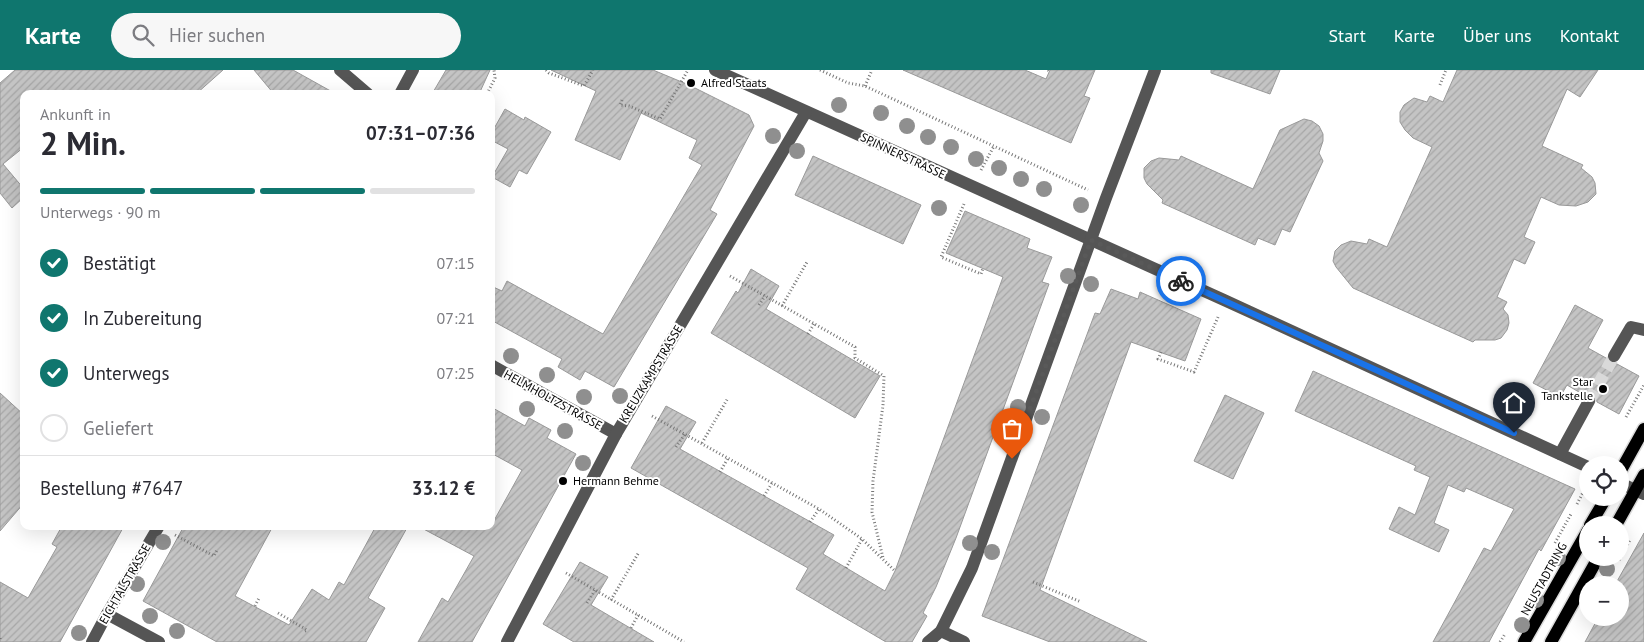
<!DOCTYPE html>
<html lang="de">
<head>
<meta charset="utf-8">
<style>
	body { margin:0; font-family:"PT Sans",sans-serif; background:#f7f7f7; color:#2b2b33; height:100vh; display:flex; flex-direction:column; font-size:19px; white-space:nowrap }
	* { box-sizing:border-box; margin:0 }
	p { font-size:16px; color:#7c7c81 }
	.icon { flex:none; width:28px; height:28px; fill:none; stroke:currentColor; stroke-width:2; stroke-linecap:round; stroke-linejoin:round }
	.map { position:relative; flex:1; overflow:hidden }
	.side { position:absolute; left:20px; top:20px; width:475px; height:440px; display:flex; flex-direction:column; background:#fff; border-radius:10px; box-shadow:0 5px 20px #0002 }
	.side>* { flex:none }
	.fabs { position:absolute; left:1579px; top:386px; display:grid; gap:10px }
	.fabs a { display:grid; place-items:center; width:50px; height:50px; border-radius:50%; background:#fff; box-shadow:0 5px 20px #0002; font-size:25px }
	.pin { position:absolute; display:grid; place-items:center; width:42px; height:42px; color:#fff; margin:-51px -21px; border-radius:50% 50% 50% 0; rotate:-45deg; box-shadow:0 0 5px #0007 }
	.pin .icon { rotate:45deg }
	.courier { position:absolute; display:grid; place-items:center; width:50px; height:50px; margin:-25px; border:4px solid #1a73e8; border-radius:50%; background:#fff; color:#222; box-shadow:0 1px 6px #0007 }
	.overview em { font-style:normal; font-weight:700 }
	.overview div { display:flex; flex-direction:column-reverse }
	.overview { display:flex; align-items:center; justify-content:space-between; height:85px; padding:0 20px }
	h1 { font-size:32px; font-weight:700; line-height:38px }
	.bar { display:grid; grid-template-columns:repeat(4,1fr); gap:8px 5px; align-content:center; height:60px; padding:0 20px }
	.bar i { height:6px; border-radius:4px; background:#e1e1e2 }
	.bar .current { background:#0f766e }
	.bar p { grid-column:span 4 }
	.line { display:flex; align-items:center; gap:12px; padding:0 20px; border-top:1px solid #e1e1e2 }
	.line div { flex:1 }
	ol { padding:0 20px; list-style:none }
	li { display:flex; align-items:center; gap:15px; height:55px }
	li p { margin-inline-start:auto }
	li .icon { padding:5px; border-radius:50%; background:#0f766e; color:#fff; stroke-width:4 }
	li:last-child { color:#7c7c81 }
	li i { width:28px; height:28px; border:2px solid #e1e1e2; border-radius:50% }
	header { display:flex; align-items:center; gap:30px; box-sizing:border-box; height:70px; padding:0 25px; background:#0f766e; color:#fff }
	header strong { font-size:24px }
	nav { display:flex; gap:28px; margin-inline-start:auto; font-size:18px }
	.search { width:350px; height:45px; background:#f7f7f7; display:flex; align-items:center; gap:12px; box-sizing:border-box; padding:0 18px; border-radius:28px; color:#7c7c81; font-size:19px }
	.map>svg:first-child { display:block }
	.building { fill:url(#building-hatch); stroke:#999 }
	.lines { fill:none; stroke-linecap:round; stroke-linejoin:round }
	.minor-tunnel { stroke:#d9d9d9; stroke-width:12; stroke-dasharray:12 6; stroke-linecap:butt }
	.major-casing { stroke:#dbdbdb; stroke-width:15 }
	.path { stroke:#777; stroke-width:3; stroke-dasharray:1 2.5; stroke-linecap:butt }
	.minor { stroke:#555; stroke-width:12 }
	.major { stroke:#000; stroke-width:12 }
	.tree { fill:#8f8f8f }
	.done { stroke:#595959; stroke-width:5; stroke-dasharray:0 9 }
	.route { stroke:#1a73e8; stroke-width:6 }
	.poi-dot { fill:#000; stroke:#fff; stroke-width:2 }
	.labels { text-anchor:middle; stroke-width:4; stroke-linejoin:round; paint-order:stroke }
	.poi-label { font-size:12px; fill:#000; stroke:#fff; text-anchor:start }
	.street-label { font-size:12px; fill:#000; stroke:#fff }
</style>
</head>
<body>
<header>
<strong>Karte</strong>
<div class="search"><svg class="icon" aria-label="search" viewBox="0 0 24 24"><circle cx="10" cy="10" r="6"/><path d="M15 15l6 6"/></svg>Hier suchen</div>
<nav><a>Start</a><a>Karte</a><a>Über uns</a><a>Kontakt</a></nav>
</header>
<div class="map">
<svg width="1644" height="572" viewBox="0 0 1644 572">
	<defs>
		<pattern id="building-hatch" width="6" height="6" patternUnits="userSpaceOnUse" patternTransform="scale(1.25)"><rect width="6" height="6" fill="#c4c4c4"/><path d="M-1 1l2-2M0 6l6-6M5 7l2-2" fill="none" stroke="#a7a7a7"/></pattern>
	</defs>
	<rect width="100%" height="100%" fill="#fff"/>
	<g class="building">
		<path d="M15,0h208l-27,24h-172v53l-21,17 21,25v8l-12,11 -12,-15v-110z"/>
		<path d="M254,0h39l43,24h-62z"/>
		<path d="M446,0h44l-11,24h-47z"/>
		<path d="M551,0h102l36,15 60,30 5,11 -44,84 7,4 -103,173 -29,-16 -5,9 -22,-13 4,-8 -71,-39v-34l11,5 5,-10 96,53 99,-169 -13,-7 8,-18 -56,-27 -21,47 -45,-20 21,-49z"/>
		<path d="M903,0h122l21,9 4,-9h45l-11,26 6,2 -19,45z"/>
		<path d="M1211,0h69l-10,24 -59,-21z"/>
		<path d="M1457,0h141l-18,27 -13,-8 -25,57 41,19 -2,3 11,9 3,6 1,11 -8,8 -12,4 -17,-1 -18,-8 -17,40 11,5 -10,22 -11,-5 -17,38 10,5 -4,7 5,6 1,8 -2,7 -6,8 -6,2h-20l-2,2 -120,-54 -17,-21 -3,-6 2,-10 6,-6 10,-4 16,3 2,-5 18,8 45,-100 -19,-9 -8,-8 -5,-8v-10l4,-7 10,-7 13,4 3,-6 13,6z"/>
		<path d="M505,39l19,11 1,-3 26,15 -24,42 -8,-4 -9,17 -18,-10 16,-28 -17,-9v-6z"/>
		<path d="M1304,49l8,2 7,5 4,8v7l-4,12 4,8 -33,71 -8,-3 -7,16 -17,-7 -3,7 -93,-42 1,-3 -16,-16 -3,-6v-10l7,-7 8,-3 20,2 2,-4 72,33 27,-59z"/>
		<path d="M813,86l108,49 -18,39 -108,-49z"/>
		<path d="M965,141l65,28 -3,9 25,9 -10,25 7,2 -93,254 -20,49 -13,26 4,3 -15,26h-26l-90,-53 12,-21 -177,-100 35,-62 30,16 -16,27 154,86 -11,19 62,37 10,-20 108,-294 -57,-24z"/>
		<path d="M751,199l28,17 -13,23 114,67 -25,42 -144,-85 25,-42 2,2z"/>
		<path d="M1111,219l27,10 2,-7 61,27 -16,42 -54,-19 -91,248 107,52h-97l-68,-26 113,-303 5,1z"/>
		<path d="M1575,235l28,15 -15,28 18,10 4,5 7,1 22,12 -20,38 -22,-12 -1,-5 -4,-3 -4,-1 -4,2 -17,-10 -7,12 -27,-14z"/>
		<path d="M1313,301l262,118 -34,62 -2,-2 -50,93h-56l51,-94 7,3 23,-42 -48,-21 -2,4 -16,-7 -14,38 15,7 -10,22 -50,-23 10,-22 16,8 15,-38 -16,-7 2,-4 -121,-55z"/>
		<path d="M0,323l24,22v88l-24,28z"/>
		<path d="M1225,325l39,18 -31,66 -39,-18z"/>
		<path d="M491,337l34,19 4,-8 22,12 -4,8 29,16 -104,188h-54l24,-44 6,4 26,-46 -56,-30h73l31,-56 -31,-17z"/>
		<path d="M62,456h62l-64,116h-60v-60l28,16 29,-51 -5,-3z"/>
		<path d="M184,456h89l-38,70 54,29 23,-36 17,11 10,-18 5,3 32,-59h32l-40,72 17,10 -19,34h-149l-74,-41z"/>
		<path d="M1644,463v109h-59l13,-24h22v-33h-5z"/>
		<path d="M580,492l28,15 -17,28 63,37h-80l-31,-18z"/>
	</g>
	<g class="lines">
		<path class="minor-tunnel" d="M1589,331l25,-45"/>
		<g class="major-casing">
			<g id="major">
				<path d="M1620,402l24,-43"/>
				<path d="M1590,455l16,-27"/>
				<path d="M1616,455l28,-50"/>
				<path d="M1524,572l64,-112"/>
				<path d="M1551,572l47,-84"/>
			</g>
		</g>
		<g class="path">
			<path d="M546,0l3,3 35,13 9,-16"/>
			<path d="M820,0l28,13 17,3 223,104"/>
			<path d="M1048,0l1,1"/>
			<path d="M1440,15l6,-15"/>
			<path d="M865,16l7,-16"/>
			<path d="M487,24l8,-16 -1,-8"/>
			<path d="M622,30l-2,5 9,1 31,13 28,-49"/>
			<path d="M981,100l13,-24"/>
			<path d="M964,134l-23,53 40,17 2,-6"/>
			<path d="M730,206l125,71v11l29,18 -1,29 -10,76 -1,31 11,46"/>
			<path d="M759,235l6,-9"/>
			<path d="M782,236l25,-44"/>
			<path d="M808,264l6,-10"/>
			<path d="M1161,282l-3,7 36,13 24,-55"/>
			<path d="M652,346l167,93 43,30 33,32"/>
			<path d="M1626,347l18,-32"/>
			<path d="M702,373l26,-45"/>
			<path d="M676,377l9,-13"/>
			<path d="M720,402l8,-14"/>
			<path d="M764,426l8,-13"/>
			<path d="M1577,434l10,-19"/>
			<path d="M810,452l9,-13"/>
			<path d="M175,465l39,21 3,-6"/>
			<path d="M1555,473l16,-29"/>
			<path d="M1619,490l11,-20"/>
			<path d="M846,498l16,-29"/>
			<path d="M566,503l118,69"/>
			<path d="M1033,512l48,20"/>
			<path d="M611,530l28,-48"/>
			<path d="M587,533l8,-13"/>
			<path d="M255,536l4,-8"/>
			<path d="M278,543l29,17 -4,2"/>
			<path d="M631,558l7,-13"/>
			<path d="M0,569v-1"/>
			<path d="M1500,572l5,-8"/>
		</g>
		<g class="minor">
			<path d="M340,0l28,24"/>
			<path d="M715,0l509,230 364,167"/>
			<path d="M400,24l13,-24"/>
			<path d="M1614,286l17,-29 13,3"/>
			<path d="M491,295l125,69"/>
			<path d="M1560,384l29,-53"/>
			<path d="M1620,413l24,11"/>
			<path d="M107,544l52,28"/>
			<path d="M941,561l23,11"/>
			<path d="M92,572l15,-28 52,-88"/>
			<path d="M507,572l109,-208 190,-322"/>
			<path d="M928,572l13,-11 31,-63 134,-370 49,-128"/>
		</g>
		<use href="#major" class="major"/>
	</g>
	<g class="tree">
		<circle cx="839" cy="35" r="8"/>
		<circle cx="881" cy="43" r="8"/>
		<circle cx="907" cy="56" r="8"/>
		<circle cx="773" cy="66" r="8"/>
		<circle cx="928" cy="67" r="8"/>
		<circle cx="951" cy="77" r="8"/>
		<circle cx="797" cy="81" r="8"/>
		<circle cx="976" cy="89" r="8"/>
		<circle cx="999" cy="98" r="8"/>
		<circle cx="1021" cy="109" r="8"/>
		<circle cx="1044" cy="119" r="8"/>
		<circle cx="1081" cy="135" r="8"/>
		<circle cx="939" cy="138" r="8"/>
		<circle cx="1068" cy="206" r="8"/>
		<circle cx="1091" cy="214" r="8"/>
		<circle cx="511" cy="286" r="8"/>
		<circle cx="547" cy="305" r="8"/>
		<circle cx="620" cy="326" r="8"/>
		<circle cx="584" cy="327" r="8"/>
		<circle cx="1018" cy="337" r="8"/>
		<circle cx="527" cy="339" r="8"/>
		<circle cx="1042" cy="347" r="8"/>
		<circle cx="565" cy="361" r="8"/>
		<circle cx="583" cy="393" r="8"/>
		<circle cx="163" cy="472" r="8"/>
		<circle cx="970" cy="473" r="8"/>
		<circle cx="992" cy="482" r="8"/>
		<circle cx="1558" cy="488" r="8"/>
		<circle cx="1607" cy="499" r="8"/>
		<circle cx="137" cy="514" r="8"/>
		<circle cx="1536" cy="530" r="8"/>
		<circle cx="150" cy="546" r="8"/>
		<circle cx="1522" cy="555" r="8"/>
		<circle cx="177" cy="561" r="8"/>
		<circle cx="79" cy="563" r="8"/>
	</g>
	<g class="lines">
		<path class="done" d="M1012,389l79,-219 90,41"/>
		<path class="route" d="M1181,211l333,152"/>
	</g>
	<g class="poi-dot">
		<circle cx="691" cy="13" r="5"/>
		<circle cx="1603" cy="319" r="5"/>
		<circle cx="563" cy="411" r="5"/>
	</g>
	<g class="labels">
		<g class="poi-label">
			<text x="701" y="17">Alfred Staats</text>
			<text x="1593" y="316" text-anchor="end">Star<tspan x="1593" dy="14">Tankstelle</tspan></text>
			<text x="573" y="415">Hermann Behme</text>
		</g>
		<g class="street-label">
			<text transform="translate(903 86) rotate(25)" y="4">SPINNERSTRASSE</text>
			<text transform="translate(651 304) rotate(-59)" y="4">KREUZKAMPSTRASSE</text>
			<text transform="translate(553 330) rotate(29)" y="4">HELMHOLTZSTRASSE</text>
			<text transform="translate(1544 509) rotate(-61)" y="4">NEUSTADTRING</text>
			<text transform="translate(125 514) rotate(-60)" y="4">EICHTALSTRASSE</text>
		</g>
	</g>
</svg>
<div class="fabs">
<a><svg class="icon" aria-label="locate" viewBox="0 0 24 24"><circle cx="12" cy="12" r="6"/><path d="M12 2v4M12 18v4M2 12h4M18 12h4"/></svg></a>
<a>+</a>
<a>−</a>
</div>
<div class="pin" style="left:1012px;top:389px;background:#ea580c"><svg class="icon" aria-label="bag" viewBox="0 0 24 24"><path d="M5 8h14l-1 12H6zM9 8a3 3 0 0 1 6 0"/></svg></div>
<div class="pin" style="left:1514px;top:363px;background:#1f2937"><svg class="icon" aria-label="home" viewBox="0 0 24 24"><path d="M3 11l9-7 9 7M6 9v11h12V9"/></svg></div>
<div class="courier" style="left:1181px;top:211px"><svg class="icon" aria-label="bike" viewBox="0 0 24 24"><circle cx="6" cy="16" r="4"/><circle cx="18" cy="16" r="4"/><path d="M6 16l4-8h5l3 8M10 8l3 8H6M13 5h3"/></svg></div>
<section class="side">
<div class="overview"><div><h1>2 Min.</h1><p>Ankunft in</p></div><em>07:31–07:36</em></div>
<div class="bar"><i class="current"></i><i class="current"></i><i class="current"></i><i></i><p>Unterwegs · 90 m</p></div>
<ol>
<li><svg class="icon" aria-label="check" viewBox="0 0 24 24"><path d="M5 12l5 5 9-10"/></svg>Bestätigt<p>07:15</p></li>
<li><svg class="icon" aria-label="check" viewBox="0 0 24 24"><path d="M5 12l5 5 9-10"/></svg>In Zubereitung<p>07:21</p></li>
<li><svg class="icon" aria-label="check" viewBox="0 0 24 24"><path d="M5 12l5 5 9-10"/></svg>Unterwegs<p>07:25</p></li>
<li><i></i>Geliefert</li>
</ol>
<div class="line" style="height:65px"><div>Bestellung #7647</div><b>33.12 €</b></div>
</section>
</div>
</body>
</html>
